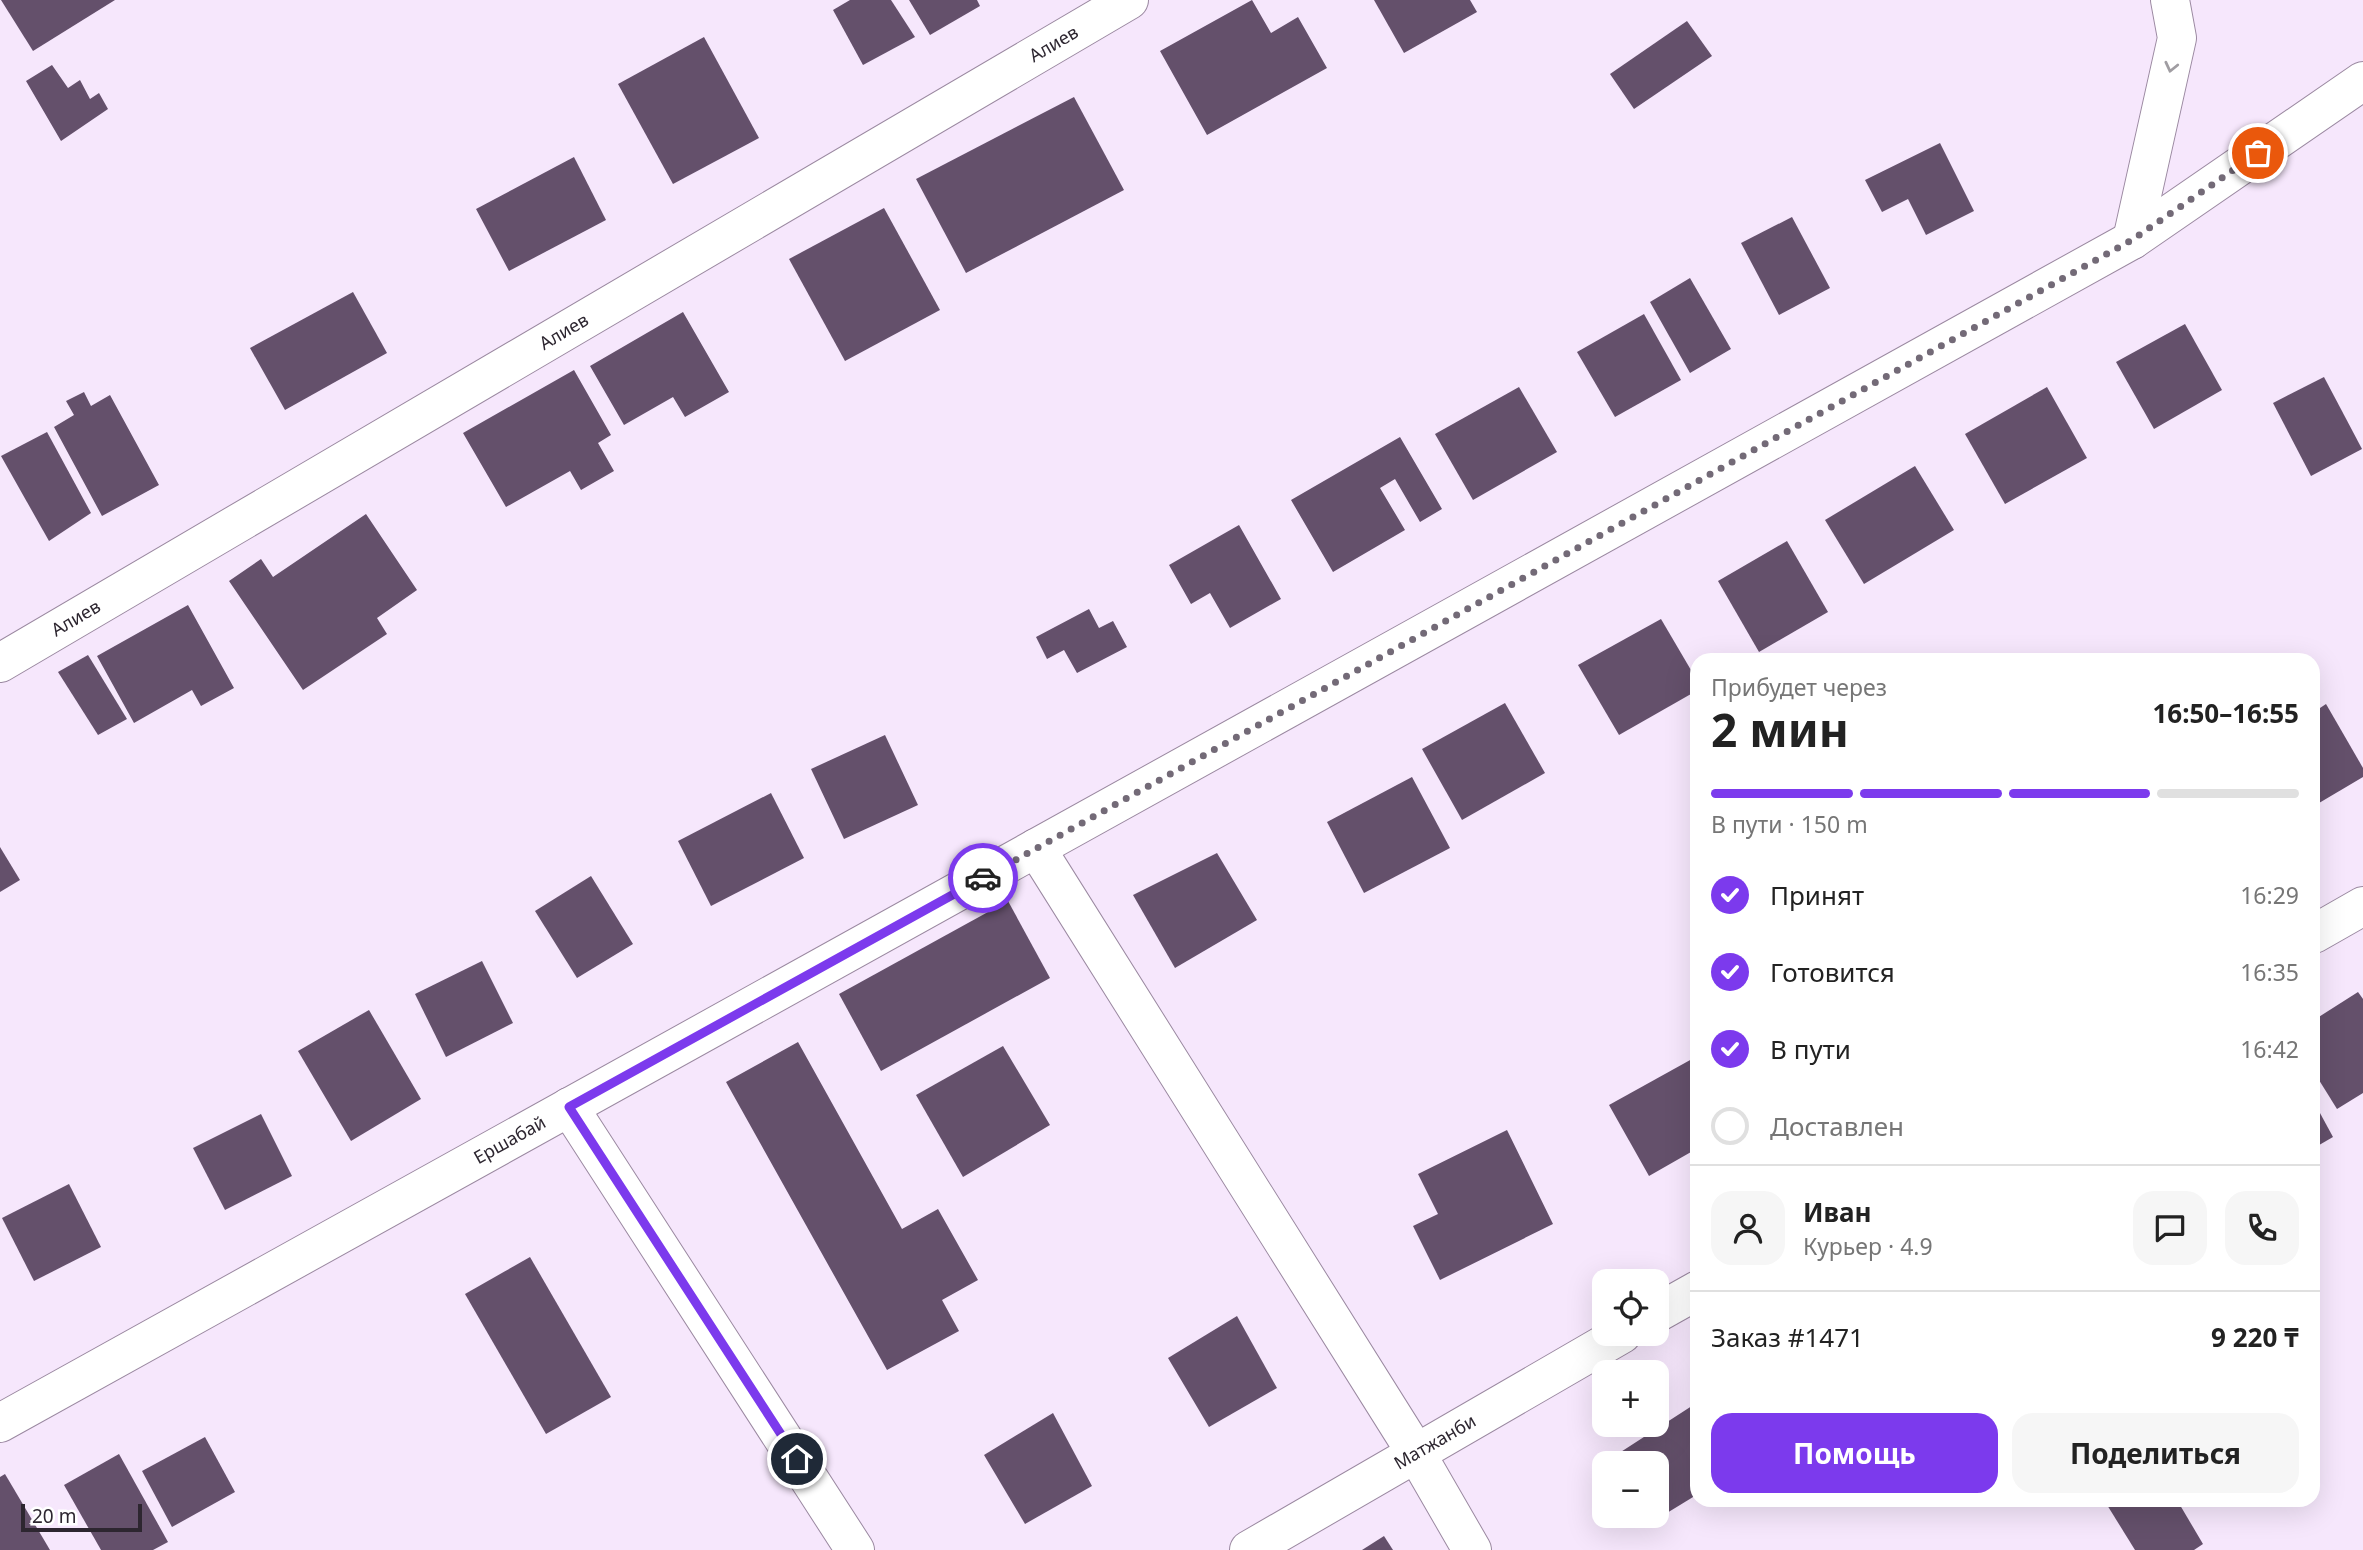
<!DOCTYPE html>
<html lang="ru">
<head>
<meta charset="utf-8">
<style>
	body { margin:0; font-family:"Noto Sans",sans-serif; background:#f6f6f6; color:#222; height:100vh; display:flex; flex-direction:column; font-size:26px; white-space:nowrap }
	* { box-sizing:border-box; margin:0 }
	p { font-size:23px; color:#767676 }
	.icon { flex:none; width:38px; height:38px; fill:none; stroke:currentColor; stroke-width:2; stroke-linecap:round; stroke-linejoin:round }
	.map { position:relative; flex:1; overflow:hidden }
	.panel { position:absolute; left:1690px; top:653px; width:630px; height:854px; display:flex; flex-direction:column; background:#fff; border-radius:21px; box-shadow:0 7px 28px #0002 }
	.panel>* { flex:none }
	.tools { position:absolute; left:1592px; top:1269px; display:grid; gap:14px }
	.tools a { display:grid; place-items:center; width:77px; height:77px; border-radius:14px; background:#fff; box-shadow:0 7px 28px #0002; font-size:35px }
	.scale { position:absolute; left:21px; bottom:18px; width:121px; box-sizing:border-box; padding-left:7px; border:4px solid #2d2630; border-top:0; font-size:19px; line-height:24px; white-space:nowrap; color:#2d2630; -webkit-text-stroke:5px #fff; paint-order:stroke }
	.pin { position:absolute; display:grid; place-items:center; width:60px; height:60px; color:#fff; margin:-30px; border:4px solid #fff; border-radius:50%; box-shadow:0 2px 7px #0007 }
	.courier { position:absolute; display:grid; place-items:center; width:70px; height:70px; margin:-35px; border:5px solid #7c3aed; border-radius:50%; background:#fff; color:#222; box-shadow:0 2px 9px #0007 }
	.summary em { font-style:normal; font-weight:700 }
	.summary div { display:flex; flex-direction:column-reverse }
	.summary { display:flex; align-items:center; justify-content:space-between; height:119px; padding:0 21px }
	h1 { font-size:46px; font-weight:700; line-height:52px }
	.bar { display:grid; grid-template-columns:repeat(4,1fr); gap:10px 7px; align-content:center; height:84px; padding:0 21px }
	.bar i { height:9px; border-radius:5px; background:#e0e0e0 }
	.bar .on { background:#7c3aed }
	.bar p { grid-column:span 4 }
	.line { display:flex; align-items:center; gap:18px; padding:0 21px; border-top:2px solid #e0e0e0 }
	.line div { flex:1 }
	.round { display:grid; place-items:center; flex:none; width:74px; height:74px; border-radius:21px; background:#f6f6f6 }
	ol { padding:0 21px; list-style:none }
	li { display:flex; align-items:center; gap:21px; height:77px }
	li p { margin-inline-start:auto }
	li .icon { padding:7px; border-radius:50%; background:#7c3aed; color:#fff; stroke-width:4 }
	li:last-child { color:#767676 }
	li i { width:38px; height:38px; border:4px solid #e0e0e0; border-radius:50% }
	.cta { display:flex; gap:14px; margin-top:auto; padding:14px 21px }
	.cta a { flex:1; height:80px; border-radius:21px; background:#7c3aed; color:#fff; font-size:28px; font-weight:700; line-height:80px; text-align:center }
	.cta a+a { background:#f6f6f6; color:#222 }
	.map>svg:first-child { display:block }
	.building { fill:#64506b }
	.lines { fill:none; stroke-linecap:round; stroke-linejoin:round }
	.street-casing { stroke:#9b89a1; stroke-width:40 }
	.secondary-casing { stroke:#9b89a1; stroke-width:40 }
	.street { stroke:#fff; stroke-width:38 }
	.secondary { stroke:#fff; stroke-width:38 }
	.oneway { stroke:#a09da2 }
	.done { stroke:#736a77; stroke-width:7; stroke-dasharray:0 12.6 }
	.route { stroke:#7c3aed; stroke-width:9 }
	.labels { text-anchor:middle; stroke-width:7; stroke-linejoin:round; paint-order:stroke }
	.street-label { font-size:18px; fill:#2d2630; stroke:#fff }
</style>
</head>
<body>
<div class="map">
<svg width="2363" height="1550" viewBox="0 0 2363 1550">
	<rect width="100%" height="100%" fill="#f6e7fc"/>
	<g class="building">
		<path d="M1,0h114l-82,51z"/>
		<path d="M850,0h41l24,37 -52,28 -30,-55z"/>
		<path d="M909,0h68l3,6 -50,29z"/>
		<path d="M1252,0l19,33 27,-16 29,51 -120,67 -47,-84z"/>
		<path d="M1374,0h96l7,12 -73,41z"/>
		<path d="M1687,21l25,35 -78,53 -24,-35z"/>
		<path d="M704,37l55,101 -86,46 -55,-100z"/>
		<path d="M52,65l16,23 12,-8 10,19 9,-6 9,16 -47,32 -35,-60z"/>
		<path d="M1074,97l50,93 -158,83 -50,-94z"/>
		<path d="M1940,143l34,68 -48,24 -18,-36 -26,13 -17,-32z"/>
		<path d="M574,157l32,63 -97,51 -33,-62z"/>
		<path d="M884,208l56,102 -95,51 -56,-102z"/>
		<path d="M1792,217l38,71 -51,27 -38,-72z"/>
		<path d="M1690,278l41,71 -41,24 -40,-71z"/>
		<path d="M353,292l34,61 -102,57 -35,-62z"/>
		<path d="M683,312l46,80 -44,25 -12,-20 -49,28 -34,-59z"/>
		<path d="M1644,314l37,66 -66,37 -38,-65z"/>
		<path d="M2185,324l37,66 -68,39 -38,-67z"/>
		<path d="M574,370l37,65 -13,8 16,28 -33,19 -11,-19 -64,36 -43,-74z"/>
		<path d="M2324,377l38,72 -51,27 -38,-73z"/>
		<path d="M1519,387l38,65 -84,48 -38,-66z"/>
		<path d="M2047,387l40,71 -82,46 -40,-70z"/>
		<path d="M84,392l7,14 19,-11 49,90 -57,31 -48,-89 20,-12 -8,-14z"/>
		<path d="M47,432l44,81 -42,28 -48,-85z"/>
		<path d="M1400,437l42,72 -22,13 -25,-43 -15,9 25,42 -72,42 -42,-72z"/>
		<path d="M1915,466l39,64 -90,54 -39,-64z"/>
		<path d="M366,514l51,76 -40,28 10,16 -84,56 -74,-109 32,-22 12,18z"/>
		<path d="M1239,525l42,74 -51,29 -20,-35 -19,11 -22,-39z"/>
		<path d="M1787,541l41,71 -69,40 -41,-71z"/>
		<path d="M188,605l46,83 -33,18 -9,-16 -58,33 -37,-67z"/>
		<path d="M1089,609l10,19 14,-7 14,26 -50,26 -13,-23 -17,9 -11,-22z"/>
		<path d="M1661,619l37,63v8l-79,45 -41,-70z"/>
		<path d="M88,655l39,64 -29,16 -40,-63z"/>
		<path d="M1505,703l40,70 -83,47 -40,-71z"/>
		<path d="M2326,704l37,64v9l-49,29v-94z"/>
		<path d="M885,735l33,70 -74,34 -33,-70z"/>
		<path d="M1412,777l38,71 -86,45 -37,-71z"/>
		<path d="M771,793l33,65 -93,48 -33,-65z"/>
		<path d="M0,847l20,33 -20,12z"/>
		<path d="M1217,853l40,67 -82,48 -42,-73z"/>
		<path d="M591,876l42,68 -56,34 -42,-67z"/>
		<path d="M1008,901l42,77 -169,93 -42,-77z"/>
		<path d="M482,961l31,62 -67,34 -31,-63z"/>
		<path d="M2358,992l5,7v94l-26,16 -23,-37v-52z"/>
		<path d="M369,1010l52,89 -70,42 -53,-90z"/>
		<path d="M798,1042l104,187 36,-20 40,71 -36,20 17,31 -72,39 -161,-288z"/>
		<path d="M1003,1046l47,79 -87,52 -47,-82z"/>
		<path d="M1692,1059l6,10v79l-49,28 -40,-71z"/>
		<path d="M2314,1102l19,35 -19,11z"/>
		<path d="M261,1114l31,62 -67,34 -32,-62z"/>
		<path d="M1507,1130l46,94 -113,56 -27,-54 25,-12 -20,-40z"/>
		<path d="M69,1184l32,63 -67,34 -32,-63z"/>
		<path d="M530,1257l81,140 -65,37 -81,-140z"/>
		<path d="M1237,1316l40,72 -68,39 -41,-69z"/>
		<path d="M1698,1402v92l-36,22 -5,-8v-45h-52v19l-9,-14z"/>
		<path d="M1053,1413l39,73 -67,38 -41,-69z"/>
		<path d="M205,1437l30,55 -63,35 -30,-56z"/>
		<path d="M119,1454l49,88 -15,8h-52l-37,-65z"/>
		<path d="M5,1474l45,76h-50v-73z"/>
		<path d="M2104,1500h73l26,44 -9,6h-59z"/>
		<path d="M1384,1536l9,14h-31z"/>
	</g>
	<g class="lines">
		<g class="street-casing">
			<g id="street">
				<path id="s1" d="M0,663l1129,-663"/>
				<path d="M1036,848l380,605 56,97"/>
				<path d="M2314,934l49,-28"/>
				<path d="M569,1107l286,443"/>
				<path d="M1657,1313l41,-23"/>
				<path id="s2" d="M0,1423l2132,-1183 231,-159"/>
				<path id="s3" d="M1249,1550l373,-216"/>
			</g>
		</g>
		<g class="secondary-casing">
			<path id="secondary" d="M2132,240l45,-202 -7,-38"/>
		</g>
		<use href="#street" class="street"/>
		<use href="#secondary" class="secondary"/>
	</g>
	<defs><path id="oneway-chevron" d="M-2-3.5L2.5 0L-2 3.5" fill="none" stroke-width="1.6" stroke-linecap="round" stroke-linejoin="round" transform="scale(1.75)"/></defs>
	<use class="oneway" href="#oneway-chevron" transform="translate(2171 67) rotate(103)"/>
	<g class="lines">
		<path class="done" d="M983,878l1149,-638 126,-87"/>
		<path class="route" d="M797,1459l-228,-352 414,-229"/>
	</g>
	<g class="labels">
		<g class="street-label">
			<text dy="6" stroke="none"><textPath href="#s1" startOffset="1222">Алиев</textPath></text>
			<text dy="6" stroke="none"><textPath href="#s1" startOffset="654">Алиев</textPath></text>
			<text dy="6" stroke="none"><textPath href="#s1" startOffset="88">Алиев</textPath></text>
			<text dy="6" stroke="none"><textPath href="#s2" startOffset="583">Ершабай</textPath></text>
			<text dy="6" stroke="none"><textPath href="#s3" startOffset="215">Матжанби</textPath></text>
		</g>
	</g>
</svg>
<div class="tools">
<a><svg class="icon" aria-label="locate" viewBox="0 0 24 24"><circle cx="12" cy="12" r="6"/><path d="M12 2v4M12 18v4M2 12h4M18 12h4"/></svg></a>
<a>+</a>
<a>−</a>
</div>
<div class="scale">20 m</div>
<div class="pin" style="left:2258px;top:153px;background:#ea580c"><svg class="icon" aria-label="bag" viewBox="0 0 24 24"><path d="M5 8h14l-1 12H6zM9 8a3 3 0 0 1 6 0"/></svg></div>
<div class="pin" style="left:797px;top:1459px;background:#1f2937"><svg class="icon" aria-label="home" viewBox="0 0 24 24"><path d="M3 11l9-7 9 7M6 9v11h12V9"/></svg></div>
<div class="courier" style="left:983px;top:878px"><svg class="icon" aria-label="car" viewBox="0 0 24 24"><path d="M5 17H2v-5l4-1 3-4h7l3 4 3 1v5h-3M9 17h6M6 11h13"/><circle cx="7" cy="17" r="2"/><circle cx="17" cy="17" r="2"/></svg></div>
<section class="panel">
<div class="summary"><div><h1>2 мин</h1><p>Прибудет через</p></div><em>16:50–16:55</em></div>
<div class="bar"><i class="on"></i><i class="on"></i><i class="on"></i><i></i><p>В пути · 150 m</p></div>
<ol>
<li><svg class="icon" aria-label="check" viewBox="0 0 24 24"><path d="M5 12l5 5 9-10"/></svg>Принят<p>16:29</p></li>
<li><svg class="icon" aria-label="check" viewBox="0 0 24 24"><path d="M5 12l5 5 9-10"/></svg>Готовится<p>16:35</p></li>
<li><svg class="icon" aria-label="check" viewBox="0 0 24 24"><path d="M5 12l5 5 9-10"/></svg>В пути<p>16:42</p></li>
<li><i></i>Доставлен</li>
</ol>
<div class="line" style="height:126px"><a class="round"><svg class="icon" aria-label="person" viewBox="0 0 24 24"><circle cx="12" cy="8" r="4"/><path d="M4 21q1-7 8-7t8 7"/></svg></a><div><b>Иван</b><p>Курьер · 4.9</p></div><a class="round"><svg class="icon" aria-label="chat" viewBox="0 0 24 24"><path d="M4 5h16v11H9l-5 4z"/></svg></a><a class="round"><svg class="icon" aria-label="phone" viewBox="0 0 24 24"><path d="M5 4h4l2 5-3 2q2 4 5 5l2-3 5 2v4C11 20 4 13 5 4z"/></svg></a></div>
<div class="line" style="height:91px"><div>Заказ #1471</div><b>9 220 ₸</b></div>
<div class="cta"><a>Помощь</a><a>Поделиться</a></div>
</section>
</div>
</body>
</html>
